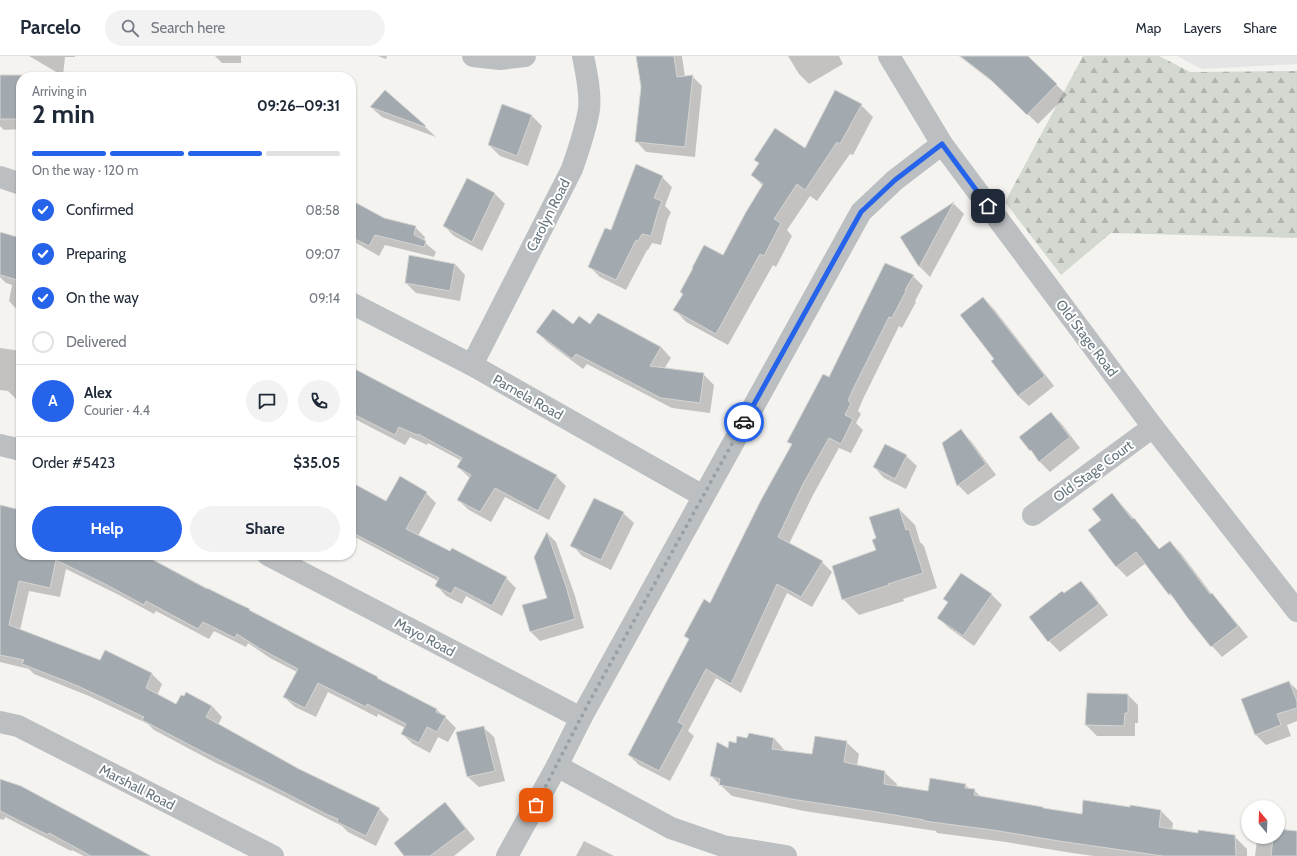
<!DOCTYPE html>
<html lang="en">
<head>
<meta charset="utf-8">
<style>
	body { margin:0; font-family:Cabin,sans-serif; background:#f2f2f3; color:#1f2937; height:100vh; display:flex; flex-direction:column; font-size:15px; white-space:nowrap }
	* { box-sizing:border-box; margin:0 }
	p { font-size:13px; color:#747a83 }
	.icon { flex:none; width:22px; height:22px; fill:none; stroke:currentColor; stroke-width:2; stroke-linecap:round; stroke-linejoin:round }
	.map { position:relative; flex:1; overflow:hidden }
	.sheet { position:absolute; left:16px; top:16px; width:340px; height:488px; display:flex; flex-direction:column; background:#fff; border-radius:16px; box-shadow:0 1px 3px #0004 }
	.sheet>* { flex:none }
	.needle { width:26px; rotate:341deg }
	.fabs { position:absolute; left:1241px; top:744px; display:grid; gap:8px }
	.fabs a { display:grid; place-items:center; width:44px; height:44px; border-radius:50%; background:#fff; box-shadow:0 1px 3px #0004; font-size:20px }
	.pin { position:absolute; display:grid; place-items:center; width:34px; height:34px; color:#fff; margin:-17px; border-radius:8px; box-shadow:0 2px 6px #0006 }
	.courier { position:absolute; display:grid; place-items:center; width:40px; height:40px; margin:-20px; border:3px solid #2563eb; border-radius:50%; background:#fff; color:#222; box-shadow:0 1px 5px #0007 }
	.summary em { font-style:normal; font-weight:700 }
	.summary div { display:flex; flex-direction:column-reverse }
	.summary { display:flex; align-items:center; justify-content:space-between; height:68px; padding:0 16px }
	h1 { font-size:26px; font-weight:700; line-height:30px }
	.bar { display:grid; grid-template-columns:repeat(4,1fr); gap:6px 4px; align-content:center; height:48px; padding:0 16px }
	.bar i { height:5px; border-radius:3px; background:#e0e1e3 }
	.bar .on { background:#2563eb }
	.bar p { grid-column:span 4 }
	.line { display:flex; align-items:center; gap:10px; padding:0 16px; border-top:1px solid #e0e1e3 }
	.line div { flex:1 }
	.round { display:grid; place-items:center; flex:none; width:42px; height:42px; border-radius:21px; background:#f2f2f3 }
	ol { padding:0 16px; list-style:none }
	li { display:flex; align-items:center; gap:12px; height:44px }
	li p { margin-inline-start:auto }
	li .icon { padding:4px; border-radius:50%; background:#2563eb; color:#fff; stroke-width:4 }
	li:last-child { color:#747a83 }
	li i { width:22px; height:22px; border:2px solid #e0e1e3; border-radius:50% }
	.primary-button { display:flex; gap:8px; margin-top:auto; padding:8px 16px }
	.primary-button a { flex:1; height:46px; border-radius:24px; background:#2563eb; color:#fff; font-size:16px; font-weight:700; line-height:46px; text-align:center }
	.primary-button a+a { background:#f2f2f3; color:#1f2937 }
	header { display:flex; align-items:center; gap:24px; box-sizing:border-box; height:56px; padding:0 20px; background:#fff; border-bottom:1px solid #e0e1e3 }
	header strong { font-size:19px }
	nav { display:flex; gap:22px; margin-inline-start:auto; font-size:14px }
	.search { width:280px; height:36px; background:#f2f2f3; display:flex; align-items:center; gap:10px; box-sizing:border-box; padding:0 14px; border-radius:22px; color:#747a83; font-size:15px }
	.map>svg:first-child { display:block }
	.built { fill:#e4e5e4 }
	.forest { fill:url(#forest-firs) }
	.shadow { fill:#0003 }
	.building { fill:#a3aaaf; stroke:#d5d5d3 }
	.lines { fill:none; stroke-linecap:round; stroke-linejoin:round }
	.minor { stroke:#bbbfc2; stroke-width:22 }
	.done { stroke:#98a1a6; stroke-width:4; stroke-dasharray:0 7.2 }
	.route { stroke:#2563eb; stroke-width:5 }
	.labels { text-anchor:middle; stroke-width:4; stroke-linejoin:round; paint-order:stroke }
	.street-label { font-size:14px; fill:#66757e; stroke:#fff }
</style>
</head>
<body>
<header>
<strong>Parcelo</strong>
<div class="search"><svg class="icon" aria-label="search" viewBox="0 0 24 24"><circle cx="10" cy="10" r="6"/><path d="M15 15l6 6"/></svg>Search here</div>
<nav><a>Map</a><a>Layers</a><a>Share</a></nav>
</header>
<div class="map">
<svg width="1297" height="800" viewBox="0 0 1297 800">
	<defs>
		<pattern id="forest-firs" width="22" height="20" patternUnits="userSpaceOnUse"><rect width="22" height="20" fill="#d3d8d0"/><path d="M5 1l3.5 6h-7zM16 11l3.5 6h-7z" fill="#afb4ae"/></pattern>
	</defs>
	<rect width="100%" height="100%" fill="#f4f3f0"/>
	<path class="built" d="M1177,0h120v8l-95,5z"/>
	<path class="forest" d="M1083,0h76l31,16 107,-1v167l-186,-5 -50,42 -56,-73z"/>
	<g class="shadow">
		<path d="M29,0h46v1h-10l-2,19z"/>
		<path d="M215,0h26v7h-19z"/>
		<path d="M378,0h9l-1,3z"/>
		<path d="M637,0h45l3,21 7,-1 10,10 -7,71 -49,-5 -10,-11 6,-54z"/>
		<path d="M788,0h51l4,8 -34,20 -10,-10z"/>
		<path d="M959,0l68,1 40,38 -29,29 -35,-34z"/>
		<path d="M35,19l2,2h-16v52l-17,1 -4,-4v-50z"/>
		<path d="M385,36l40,35 11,10 -54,-20 -11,-10z"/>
		<path d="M861,49l12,12 -20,38 -3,-1 -33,47 -7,-5 -23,34 5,6 -16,31 -3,-2 -45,80 -42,-23 -11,-12 9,-15 -3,-3 42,-36 40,-70 -11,-11 8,-11 -5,-4 50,-10z"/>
		<path d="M531,59l11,11 -14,40 -28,-10 -11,-11z"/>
		<path d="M662,121l10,10 -7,19 6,6 -4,9 -6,24 -9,-2 -4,7h-1l-21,40 -26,-13 -11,-11 22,-34z"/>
		<path d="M467,124l28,14 10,10 -23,47 -28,-15 -10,-10z"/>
		<path d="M351,146l32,17 32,8 10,10 -1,5 12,10 -2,5 -49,-12 -6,11 -28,-16z"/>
		<path d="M954,148l10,10 -34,63 -10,-10 -19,-30z"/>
		<path d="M0,177l21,6v75l-12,-13 3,-16 -6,-2 -6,-6z"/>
		<path d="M455,208l10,11 -5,26 -44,-8 -10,-10z"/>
		<path d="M913,220l10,10 -8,15 1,1 -14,26 -3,-2 -36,73 -5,12 3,3 -5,9 7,7 -12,23 -12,-5 -26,47 -24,49 33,18 10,10 -20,35 -25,-14 -46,100 -25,-15 -28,53 6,5 -24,45 -31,-16 -10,-10 61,-115 -5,-4 26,-32 81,-159 -4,-3 41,-64z"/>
		<path d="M983,242l11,11 60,77 -25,20 -11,-10 -23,-37z"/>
		<path d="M573,269h17l71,22 10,11 -7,11 39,5 11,11 -4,28 -38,-5 -85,-44 -4,5 -36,-27 -10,-10z"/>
		<path d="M0,292l21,3v49l-5,-1 -8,-8 -8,-1z"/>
		<path d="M351,313l205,107 10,10 -17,34 -44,-23 -14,25 -22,-12 -11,-10 12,-22 -12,-11 4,-6 -34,-18 -1,2 -17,-8 -5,8 -54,-28z"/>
		<path d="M1051,357l10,10 19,25 -30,24 -10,-10 -4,-7 -5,-5z"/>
		<path d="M961,375l10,10 25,34 -28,20 -10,-10z"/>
		<path d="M906,400l11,10 -11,23 -22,-11 -10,-11z"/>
		<path d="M351,427l36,19 39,-9 10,10 -18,33 88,42 10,10 -14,28 -36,-20 -4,8 -16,-8 -10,-11 2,-4 -87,-46z"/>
		<path d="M1112,438l32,36 16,20 10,-8 10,10 33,44 9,9 26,32 -26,20 -10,-11 -32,-42 -11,-10 -23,-31 -19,14 -10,-10 -28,-37 13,-9z"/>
		<path d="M0,450l21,5v44h123l233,123 3,2 57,30 8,7 11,11 -8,14 -10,-5 -8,16 -17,-9 -11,-10 3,-6 -27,-14 -1,3 -49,-25 -12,25 -21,-10 -11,-10 13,-25 -27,-14 -22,-15 -2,4 -32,-16 -5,8 -53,-28 -2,3 -35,-19 -53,-26 -6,28 -31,-6 -9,39 81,32 5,-11 46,23 10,10 -5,12 19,10h36l10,11 -4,8 81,45 80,39 10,10 -13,27 -28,-14 -6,-6 -63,-32 -65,-32 -60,-32 -6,-6 -59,-28 -55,-22 -5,-5 -29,-7z"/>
		<path d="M899,453l16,16 5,17 4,4 13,42 -34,11 1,2 -45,14 -16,-16 34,-48z"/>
		<path d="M623,457l11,10 -23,47 -29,-14 -10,-11z"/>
		<path d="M547,477l9,9 19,54 9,32 -44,13 -9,-9 17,-33z"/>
		<path d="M962,518l30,21 10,10 -28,41 -25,-18 -11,-10 10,-15 -4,-4z"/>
		<path d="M1081,526l10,10 17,23 -48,37 -11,-11 -19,-24 34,-23z"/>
		<path d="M1289,626l8,8v31l-10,4 4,11 -25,9 -10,-10 -14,-36z"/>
		<path d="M1128,639l10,10v18h-3v13h-38l-11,-11 1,-16z"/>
		<path d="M483,671l11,10 11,44 -26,6 -11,-10 -11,-44z"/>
		<path d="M774,682l12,14 27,3 33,-13 13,12 -2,12 27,6 13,12 -1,3 33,5 36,-7 5,4 4,1 8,8 63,12 38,5 47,-7 1,-2 30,5 12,12 -1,7 27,4 35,2 13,13v7h-153l-22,-3 -66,-11 -69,-9 -1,-2 -132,-20 -72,-15 -21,-20 18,-27 8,-5 11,-5z"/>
		<path d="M0,724l149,76h-65l-12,-6 -1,1 -66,-34 -1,3 -4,-1z"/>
		<path d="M445,748l10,10 20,25 -21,17h-48z"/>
		<path d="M1278,774l19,2v24h-42l2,-16 17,2v-5h4z"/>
		<path d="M584,785l30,15h-38z"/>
	</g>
	<g class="building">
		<path d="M636,0h38l3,21 16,-2 -8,72 -50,-5 6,-55z"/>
		<path d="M960,0h68l29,28 -30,31 -36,-35z"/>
		<rect x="0" y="19" width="21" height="44"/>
		<path d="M385,34l41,36 -1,1 -55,-20z"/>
		<path d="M835,34l27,14 -22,40 -3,-2 -32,48 -8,-6 -23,35 7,4 -17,33 -4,-2 -44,80 -43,-24 10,-16 -3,-2 13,-24h-1l12,-23 19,10 23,-43 17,-28 -12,-9 8,-12 -5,-3 21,-32 30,20z"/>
		<path d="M502,48l30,11 -15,41 -29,-11z"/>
		<path d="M636,108l27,12 -9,22 8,3 -4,10 -7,25 -9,-2 -4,7 -2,-1 -20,40 -28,-13 17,-39 6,2z"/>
		<path d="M467,122l28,15 -23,49 -29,-16z"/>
		<path d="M351,144l33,18 32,8 -2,9 12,6 -2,6 -49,-12 -6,11 -18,-9z"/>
		<path d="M954,146l-35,65 -19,-30z"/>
		<path d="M0,176l21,6v43l-21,-6z"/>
		<path d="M409,199l46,9 -5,27 -45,-8z"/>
		<path d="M885,207l29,12 -9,15 1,1 -14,27 -3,-1 -36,72 -5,12 3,2 -6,12 8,4 -12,25 -12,-6 -26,46 -25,53 45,24 -22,36 -24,-13 -46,100 -25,-15 -28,53 6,3 -25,46 -31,-16 61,-116 -5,-3 20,-37 6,4 51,-103 31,-56 -5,-2 36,-68 6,3z"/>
		<path d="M983,241l62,79 -27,20 -27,-35 3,-2 -34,-44z"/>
		<path d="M553,253l20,15 6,-8 11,8 8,-11 63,34 -11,19 54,7 -4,30 -39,-5 -85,-44 -4,5 -36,-27z"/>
		<path d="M351,311l206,108 -19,36 -43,-23 -15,24 -23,-12 14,-25 -14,-8 5,-9 -44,-24 -1,1 -18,-8 -4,8 -44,-22z"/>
		<path d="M1051,356l19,25 -31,25 -8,-12 -1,1 -11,-14z"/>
		<path d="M961,373l25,35 -29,22 -15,-43z"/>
		<path d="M885,388l22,11 -12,24 -22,-12z"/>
		<path d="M400,420l27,16 -21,37 44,22 2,-3 55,29 -15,29 -37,-19 -4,7 -16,-8 4,-8 -88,-46v-50l35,19z"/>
		<path d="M1112,437l20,26 2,-1 25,31 11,-8 40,53 2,-1 26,33 -27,21 -24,-30 -17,-24 -1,2 -33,-43 -20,15 -28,-37 13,-10 -9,-11z"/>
		<path d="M594,442l30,14 -23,48 -31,-14z"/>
		<path d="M0,449l21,5v45h123l63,34v-1l30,15 13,6 -1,1 129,67 -1,1 60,31 -1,3 10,4 -9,16 -10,-5 -8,16 -18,-9 5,-10 -39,-20 -1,3 -48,-24 -13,25 -22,-11 15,-28 -39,-21 -22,-14 -2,4 -32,-16 -5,7 -52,-28 -2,4 -37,-20 -51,-25 -6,28 -31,-7 -10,44 91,35 5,-10 47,23 -6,15 30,16 5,-9 3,1 2,-4 26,14 -6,11 93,52 81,39 -14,28 -29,-14 1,-3 -12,-5 -58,-30 -65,-32 -61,-32 2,-3 -66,-31 -56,-22 2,-4 -24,-5z"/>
		<path d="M899,452l7,22 3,-1 14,44 -35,11 1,1 -47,15 -10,-34 44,-16 -4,-10 4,-2 -7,-21z"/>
		<path d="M547,476l19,54 9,33 -45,13 -8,-27 25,-7 -13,-41z"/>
		<path d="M961,517l31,21 -29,42 -26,-18 11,-16 -5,-3z"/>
		<path d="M1081,525l18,23 -51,38 -19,-25 33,-26 2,2z"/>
		<path d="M1289,625l8,20v7l-20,6 4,11 -26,10 -14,-36z"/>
		<path d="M1087,637l41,1v19h-3l-1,13 -39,-1z"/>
		<path d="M484,670l11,45 -28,6 -11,-45z"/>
		<path d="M749,677l25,5 -2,11 40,5 3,-18 32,5 -3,21 41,9 -1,13 44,7 2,-13 36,6 -1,4 10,1 -1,6 69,12v1l39,6 1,-14 47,7v-2l31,5 -2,17 39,6v-3l37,5 1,21h-73l-104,-15 -66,-11 -69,-9v-1l-47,-8 -86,-13 -72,-14 1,-6 -10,-3 7,-34 11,6 1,-7 7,2 1,-7 10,2z"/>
		<path d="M0,723l21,7 130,70h-60l-42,-23 -1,2 -48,-24z"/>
		<path d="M445,746l21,27 -36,27h-26l-10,-13z"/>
		<path d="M1278,773l19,2v25h-26l2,-19h5z"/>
	</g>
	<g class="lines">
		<g class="minor">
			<path d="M473,0l27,3 25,-3"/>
			<path d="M889,0l53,88 211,283 144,184"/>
			<path d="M0,121l21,7"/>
			<path d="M351,247l121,62 231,131"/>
			<path d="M472,309l100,-196c7,-20 14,-40 17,-60 2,-16 -3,-38 -6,-53"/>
			<path d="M0,389l21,5"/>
			<path d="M1033,459l120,-88"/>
			<path d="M268,499l313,163"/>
			<path d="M0,666l18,4 255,130"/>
			<path d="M557,710l114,62 52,18 63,10"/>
			<path d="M507,800l50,-90 24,-48 280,-506 34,-32 47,-36"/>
		</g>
	</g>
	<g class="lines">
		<path class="done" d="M536,749l52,-101 156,-282"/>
		<path class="route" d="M744,366l117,-210 34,-32 47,-36 46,62"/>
	</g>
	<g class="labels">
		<g class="street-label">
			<text transform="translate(548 159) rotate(-63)" y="5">Carolyn Road</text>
			<text transform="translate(1087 282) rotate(53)" y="5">Old Stage Road</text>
			<text transform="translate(528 341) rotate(29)" y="5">Pamela Road</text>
			<text transform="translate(1093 415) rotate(-36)" y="5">Old Stage Court</text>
			<text transform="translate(425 581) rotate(28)" y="5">Mayo Road</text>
			<text transform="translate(137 731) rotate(27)" y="5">Marshall Road</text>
		</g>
	</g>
</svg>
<div class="fabs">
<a><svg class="needle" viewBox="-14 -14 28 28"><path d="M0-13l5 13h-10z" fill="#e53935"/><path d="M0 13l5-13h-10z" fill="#747a83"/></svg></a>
</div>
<div class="pin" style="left:536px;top:749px;background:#ea580c"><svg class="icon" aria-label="bag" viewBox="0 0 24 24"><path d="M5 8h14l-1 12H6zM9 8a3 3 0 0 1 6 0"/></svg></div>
<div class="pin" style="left:988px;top:150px;background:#1f2937"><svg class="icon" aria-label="home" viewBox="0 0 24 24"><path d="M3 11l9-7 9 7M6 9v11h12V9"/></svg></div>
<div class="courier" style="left:744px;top:366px"><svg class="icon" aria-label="car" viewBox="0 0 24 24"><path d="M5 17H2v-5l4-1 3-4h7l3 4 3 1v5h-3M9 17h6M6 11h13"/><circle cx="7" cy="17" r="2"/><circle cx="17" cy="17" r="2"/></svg></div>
<section class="sheet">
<div class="summary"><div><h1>2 min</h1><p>Arriving in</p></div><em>09:26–09:31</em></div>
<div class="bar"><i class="on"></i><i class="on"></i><i class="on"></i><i></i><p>On the way · 120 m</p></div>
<ol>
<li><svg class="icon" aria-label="check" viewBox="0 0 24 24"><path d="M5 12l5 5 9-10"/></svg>Confirmed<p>08:58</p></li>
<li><svg class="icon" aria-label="check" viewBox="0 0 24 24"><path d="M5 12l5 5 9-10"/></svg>Preparing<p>09:07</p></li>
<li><svg class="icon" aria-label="check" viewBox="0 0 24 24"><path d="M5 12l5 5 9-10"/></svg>On the way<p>09:14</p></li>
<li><i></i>Delivered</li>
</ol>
<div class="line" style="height:72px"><b class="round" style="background:#2563eb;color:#fff">A</b><div><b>Alex</b><p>Courier · 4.4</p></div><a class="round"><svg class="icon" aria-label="chat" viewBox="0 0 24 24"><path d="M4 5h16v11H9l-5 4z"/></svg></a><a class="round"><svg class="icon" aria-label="phone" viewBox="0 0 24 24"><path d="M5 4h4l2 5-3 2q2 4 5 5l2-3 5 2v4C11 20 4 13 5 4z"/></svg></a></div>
<div class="line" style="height:52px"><div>Order #5423</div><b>$35.05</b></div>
<div class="primary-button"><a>Help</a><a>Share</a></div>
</section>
</div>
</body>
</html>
